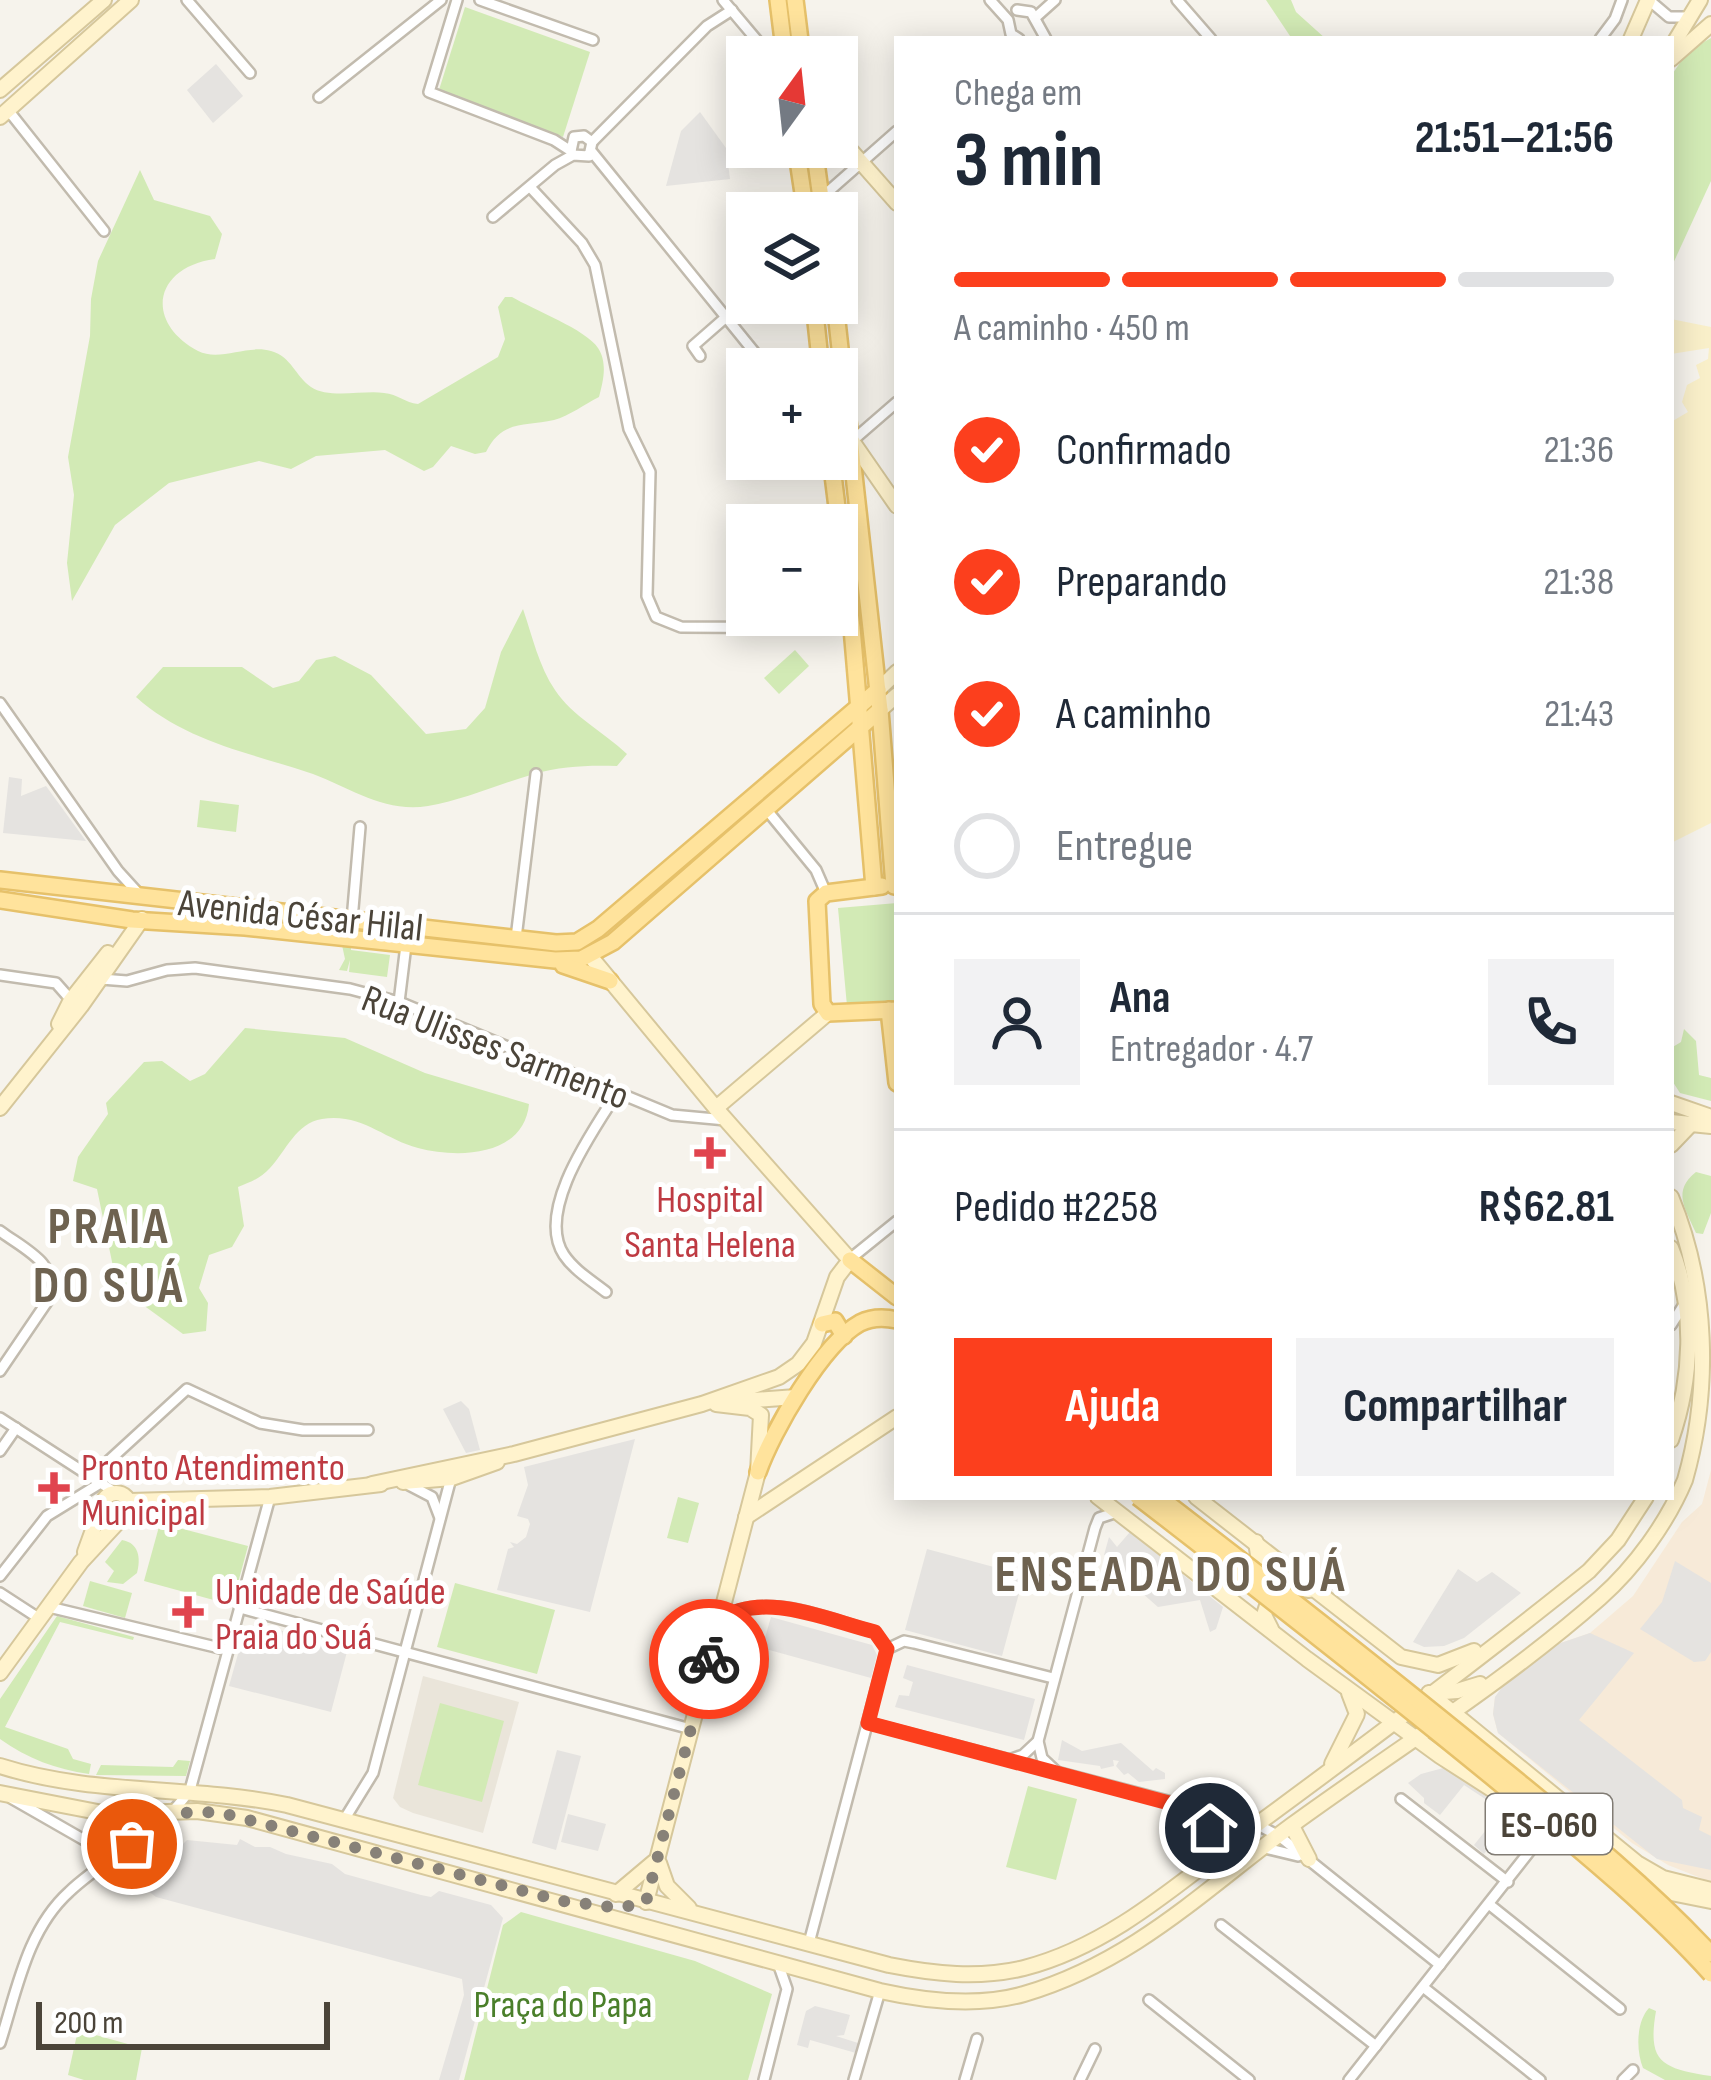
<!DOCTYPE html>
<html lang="pt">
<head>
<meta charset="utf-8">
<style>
	body { margin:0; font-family:"Sofia Sans Condensed",sans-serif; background:#f2f2f3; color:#1f2937; height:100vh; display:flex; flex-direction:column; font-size:45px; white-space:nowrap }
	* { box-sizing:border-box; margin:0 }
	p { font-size:39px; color:#747a83 }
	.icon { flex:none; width:66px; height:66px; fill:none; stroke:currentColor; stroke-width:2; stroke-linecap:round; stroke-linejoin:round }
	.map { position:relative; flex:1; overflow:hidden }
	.side { position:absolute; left:894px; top:36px; width:780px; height:1464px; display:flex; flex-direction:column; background:#fff; border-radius:0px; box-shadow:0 6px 30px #0003 }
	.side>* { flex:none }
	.needle { width:78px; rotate:15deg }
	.fabs { position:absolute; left:726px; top:36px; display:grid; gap:24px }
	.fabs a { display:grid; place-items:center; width:132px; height:132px; border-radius:0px; background:#fff; box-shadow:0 6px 30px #0003; font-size:60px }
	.scale { position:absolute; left:36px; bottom:30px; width:294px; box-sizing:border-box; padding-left:12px; border:6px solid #4b4439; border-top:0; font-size:33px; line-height:42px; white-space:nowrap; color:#4b4439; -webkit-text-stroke:9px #fff; paint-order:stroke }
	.pin { position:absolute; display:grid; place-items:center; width:102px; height:102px; color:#fff; margin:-51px; border:6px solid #fff; border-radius:50%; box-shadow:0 3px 12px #0007 }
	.courier { position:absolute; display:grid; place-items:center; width:120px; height:120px; margin:-60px; border:9px solid #fc3f1d; border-radius:50%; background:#fff; color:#222; box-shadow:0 3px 15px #0007 }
	.summary em { font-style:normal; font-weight:700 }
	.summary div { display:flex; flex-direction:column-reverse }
	.summary { display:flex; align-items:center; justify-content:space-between; height:204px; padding:0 60px }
	h1 { font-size:78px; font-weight:700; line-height:90px }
	.bar { display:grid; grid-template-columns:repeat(4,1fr); gap:18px 12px; align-content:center; height:144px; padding:0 60px }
	.bar i { height:15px; border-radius:9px; background:#e0e1e3 }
	.bar .on { background:#fc3f1d }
	.bar p { grid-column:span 4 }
	.line { display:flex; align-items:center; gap:30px; padding:0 60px; border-top:3px solid #e0e1e3 }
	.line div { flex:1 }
	.round { display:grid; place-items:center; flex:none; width:126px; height:126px; border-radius:0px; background:#f2f2f3 }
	ol { padding:0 60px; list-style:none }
	li { display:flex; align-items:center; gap:36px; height:132px }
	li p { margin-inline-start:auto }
	li .icon { padding:12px; border-radius:50%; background:#fc3f1d; color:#fff; stroke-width:4 }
	li:last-child { color:#747a83 }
	li i { width:66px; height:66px; border:6px solid #e0e1e3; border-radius:50% }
	.button { display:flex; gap:24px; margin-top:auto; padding:24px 60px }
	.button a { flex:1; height:138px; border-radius:0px; background:#fc3f1d; color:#fff; font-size:48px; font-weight:700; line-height:138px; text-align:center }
	.button a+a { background:#f2f2f3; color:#1f2937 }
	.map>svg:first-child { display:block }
	.residential { fill:#eae5da }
	.commercial { fill:#f7ead8 }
	.green { fill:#d2eab5 }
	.sand { fill:#f9efc9 }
	.parking { fill:#e5e3e0 }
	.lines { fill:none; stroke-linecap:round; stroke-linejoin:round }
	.street-casing { stroke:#c2bbae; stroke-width:14 }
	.secondary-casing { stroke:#d6c79b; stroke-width:18 }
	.primary-casing { stroke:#e6c16a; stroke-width:20 }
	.street { stroke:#fff; stroke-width:9 }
	.secondary { stroke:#fff3cd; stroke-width:14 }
	.primary { stroke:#ffe39c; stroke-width:15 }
	.primary-bridge-casing { stroke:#e6c16a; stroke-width:20; stroke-linecap:butt }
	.primary-bridge { stroke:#ffe39c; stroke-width:15 }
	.done { stroke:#878178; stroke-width:12; stroke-dasharray:0 21.6 }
	.route { stroke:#fc3f1d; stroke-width:15 }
	.health-dot { fill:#e0444e; stroke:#fff; stroke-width:4.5 }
	.labels { text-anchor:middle; stroke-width:10; stroke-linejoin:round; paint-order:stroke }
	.shield { fill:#fff; stroke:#817c74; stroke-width:3 }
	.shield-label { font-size:36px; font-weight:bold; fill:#4b4439 }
	.street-label { font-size:39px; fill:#4b4439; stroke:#fff }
	.health-label { font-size:39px; fill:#be3a42; stroke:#fff; text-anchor:start }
	.park-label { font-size:39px; fill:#4a7f2a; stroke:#fff }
	.district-label { font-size:51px; font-weight:bold; letter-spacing:3px; fill:#6e6250; stroke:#fff }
</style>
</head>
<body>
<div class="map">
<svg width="1711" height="2080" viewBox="0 0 1711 2080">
	<rect width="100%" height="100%" fill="#f6f3ec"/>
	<path class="residential" d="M423,1676l96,26 -36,131 -70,-20 -13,-6 -7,-9z"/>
	<path class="commercial" d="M1711,1470v412l-43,-17 -36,-22 -134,-110 -5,-19 2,-17 54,-50 41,-14 43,-37 49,-74 20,-18z"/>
	<g class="green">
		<path d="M1266,0h25l5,12 30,27h-34z"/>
		<path d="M465,7l125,45 -27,85 -124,-47z"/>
		<path d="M1711,38v143l-40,87v-192l17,-25z"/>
		<path d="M140,170l14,30 56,16 12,18 -7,25c-60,8 -72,62 -17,92 22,11 49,-7 73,0 21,6 24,25 40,36 17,12 53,3 73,6 14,1 21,10 34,11l80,-47 7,-18 -7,-32 7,-10h7c20,12 75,33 86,51 10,15 5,34 1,49 -14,7 -30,19 -45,23 -29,7 -52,-1 -68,32l-11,2 -24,-8 -18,21 -9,4 -39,-21 -69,6 -25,13 -32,-8 -90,22 -54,42 -43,76 -5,-38 7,-68 -6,-38 22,-121 1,-37 7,-38z"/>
		<path d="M523,609c9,26 16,58 32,81 17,26 49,42 72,64l-10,12c-28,-1 -55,0 -83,8 -35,10 -70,26 -106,32 -44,7 -77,-18 -115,-32 -62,-21 -127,-32 -177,-77l27,-30h79l31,21 26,-7 17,-21 19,-4 36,19 55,59 40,-5 19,-21 16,-56z"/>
		<path d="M795,650l14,16 -30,28 -15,-16z"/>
		<path d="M200,800l39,5 -3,27 -39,-5z"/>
		<path d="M897,903v99l-50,4 -9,-98z"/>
		<path d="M342,945l9,1v4l39,5 -3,22 -38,-5 1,-12 -3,11 -8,-1 6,-11z"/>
		<path d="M245,1028l100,10 80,35 104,31c-5,52 -69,55 -111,44 -35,-9 -56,-35 -96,-29 -26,4 -36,32 -52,49 -9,10 -19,14 -32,19l6,39 -12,21 -23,8 -10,33 9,15 -2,28 -23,3 -66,-48 -20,-97 -24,-8 5,-24 30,-43 -2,-11 38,-41 18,-1 28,20 15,-7z"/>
		<path d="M1684,1029l12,12 3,34 12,3v23l-31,-8 -9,-14v-31l10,-6z"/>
		<path d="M1696,1172l15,4v37l-8,21 -7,-1c-11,-25 -24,-42 0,-61z"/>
		<path d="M678,1497l21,6 -11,40 -21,-5z"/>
		<path d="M160,1523l88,23 -16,59 -88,-24z"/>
		<path d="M122,1540c17,3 19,18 15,33l-14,11 -16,-2 7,-11 -9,-9z"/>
		<path d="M90,1581l42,12 -7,25 -42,-12z"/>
		<path d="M455,1583l100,27 -18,64 -100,-27z"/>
		<path d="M57,1616l77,21 -1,3 -73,-18 -55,105 63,22 5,10 18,5 -2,10c-33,-5 -61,-15 -89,-35v-40z"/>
		<path d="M440,1703l64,18 -22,81 -64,-17z"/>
		<path d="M178,1760l12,1 -4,15 -90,-1 5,-10 72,2z"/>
		<path d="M1028,1786l49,13 -21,81 -50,-13z"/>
		<path d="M521,1912l174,49 77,33 -24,86h-284l39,-155z"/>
		<path d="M1649,2008l7,3c-9,52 6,57 55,65v4h-46l-22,-12c-7,-17 -7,-46 6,-60z"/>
		<path d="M78,2030l64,18 -6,32h-52l-16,-5z"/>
	</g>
	<path class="sand" d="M1671,319l40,8v496l-40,20v-390l3,-7 -3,-24 17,-10 -6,-10 5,-17 13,-7 -4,-13 12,-6 1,-11 -38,6z"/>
	<g class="parking">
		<path d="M216,64l27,32 -30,27 -26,-33z"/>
		<path d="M700,112l26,36 4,31 -64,7 15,-55z"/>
		<path d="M9,777l13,2 -1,17 25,-10 40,55 -83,-8z"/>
		<path d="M461,1401l8,8 11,41 -14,3 -23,-44z"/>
		<path d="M635,1439l-45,173 -93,-22 11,-41 6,-2 -4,-5 7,2 9,-7 4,-13 -2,-5 -11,-3 11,-31 -4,-18z"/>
		<path d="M1130,1532l93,75 -7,22 -6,3 -10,-32 -42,7 -33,-29 -15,13 -8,-7 11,-18 -5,-4 4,-7h-8l5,-18 8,10z"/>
		<path d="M927,1549l97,26 -22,81 -97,-26z"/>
		<path d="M1675,1561l36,22v69l-6,9 -11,1 -54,-33 22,-27z"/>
		<path d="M1458,1569l19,13 15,-10 29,21 -57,45 -20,8 -20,1 -11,-5z"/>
		<path d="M771,1617l101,28 5,10 -6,23 -109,-30z"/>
		<path d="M256,1624l92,24 -17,64 -102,-26 16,-57z"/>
		<path d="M1590,1633l44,20 -55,67 103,80 1,8 19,9 -3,13 12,6v34l-54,-11 -159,-126 -5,-19 2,-17 12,-17 42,-33z"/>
		<path d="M907,1665l128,34 -11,41 -129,-33 4,-12 10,1 4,-14 -10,-4z"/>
		<path d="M1062,1740l20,11 39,-8 32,28 3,-3 9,5v6l-26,3 -11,-9 -4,2 -8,-9 3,-5 -6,-1 1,6 -13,3 -1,-3 -42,-6z"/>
		<path d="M557,1750l24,6 -25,94 -24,-7z"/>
		<path d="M1447,1767l70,46 -33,41 -10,-9 28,-35 -38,-25 -24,30 -16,-12v-5l-16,-15 13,-9z"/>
		<path d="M568,1814l38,10 -8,27 -37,-9z"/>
		<path d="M240,1839l15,8h15l16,7 46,10 13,10 76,21 10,2 8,-6 52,14 12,13 -44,162h-20l25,-85 -2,-16 -306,-82 -38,-29 6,-5 17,8 -7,-14 16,-12 -4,12 9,8 4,-2 -5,-2 1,-5 25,-9 7,-7 50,5z"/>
		<path d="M815,2006l35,9 -6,20 -8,1 22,7 -2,10 -46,-13 -2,8 -11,-3 9,-34z"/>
	</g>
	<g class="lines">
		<g class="street-casing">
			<g id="street">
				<path d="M187,0l63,73"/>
				<path d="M457,0l-28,92 125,48 17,11"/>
				<path d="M480,0l113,40"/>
				<path d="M723,0l48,57"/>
				<path d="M990,0l18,20 3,14 8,5"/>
				<path d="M1177,0l34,39"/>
				<path d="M1649,0l20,17h22"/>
				<path d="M1017,10l14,2 15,27"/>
				<path d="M1036,17l19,-17"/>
				<path d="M1600,39l15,-20 7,-19"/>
				<path d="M319,97l122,-97"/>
				<path d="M8,110l96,121"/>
				<path d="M592,142l115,-116 25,-16"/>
				<path d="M592,152l176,217"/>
				<path d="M530,187l52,56 13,22 34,164 21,43 -3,124 9,21 25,10 171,1"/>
				<path d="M821,198l76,-67"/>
				<path d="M493,217l62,-52 18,-10 16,1 3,-14 -8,-6 -10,1 -3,14"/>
				<path d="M700,356l-7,-10 32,-28"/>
				<path d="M852,441l45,-39"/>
				<path d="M0,703l118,168 20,22"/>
				<path d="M766,809l50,61 10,23"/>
				<path d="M352,920l8,-93"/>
				<path d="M516,938l20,-164"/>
				<path d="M0,975l56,8 15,17"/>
				<path d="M101,979l26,2 40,-11 28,-2 155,21 49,13 273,113 54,5"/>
				<path d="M399,1002l7,-57"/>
				<path d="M0,1231c24,18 58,32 51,65l-51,75"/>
				<path d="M850,1259l47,-38"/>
				<path d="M606,1292c-14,-11 -32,-22 -42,-37 -29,-44 29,-124 53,-162"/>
				<path d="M1671,1325l14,-22"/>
				<path d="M0,1418l116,75"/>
				<path d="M0,1451l16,-23"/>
				<path d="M90,1478l97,-89 73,34 43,7h65"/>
				<path d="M409,1485l23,12 8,21"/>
				<path d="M0,1576l47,-60 52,-32"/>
				<path d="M0,1593l40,26"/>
				<path d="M49,1607l179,43"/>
				<path d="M240,1608l451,121"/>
				<path d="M719,1620c44,-31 108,-1 156,12l12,17"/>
				<path d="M887,1649l17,-8 10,2 139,35"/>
				<path d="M868,1723l388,101 23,12 161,129"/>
				<path d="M1009,1760l14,-5 15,-14"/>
				<path d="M1057,1772l-15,-14 -4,-17 57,-213 4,-10 18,-6"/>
				<path d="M11,1798l103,59"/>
				<path d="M1401,1799l107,83"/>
				<path d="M1189,1810l21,18 -1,33"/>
				<path d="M1530,1814l8,14 -5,19"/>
				<path d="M344,1820l29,-47 78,-295"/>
				<path d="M1236,1841l62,15"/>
				<path d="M1490,1905l130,104"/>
				<path d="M1221,1925l155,121"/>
				<path d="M809,1943l78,-294"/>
				<path d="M1423,1987l117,93"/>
				<path d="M1149,2000l100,80"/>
				<path d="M0,2043c17,-53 27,-113 69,-151 39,-37 90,-57 121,-102l80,-293"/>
				<path d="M764,2080l23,-91 -8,-23"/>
				<path d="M854,2080l26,-89"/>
				<path d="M965,2080l12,-41"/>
				<path d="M1080,2080l15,-31"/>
				<path d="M1349,2080l184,-233 12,-11h17"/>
				<path d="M1623,2080l10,-10"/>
			</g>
		</g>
		<g class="secondary-casing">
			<g id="secondary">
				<path d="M1631,39l17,-39"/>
				<path d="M1671,48l29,-48"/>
				<path d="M1671,59l40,-35"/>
				<path d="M0,90l104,-90"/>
				<path d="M0,117l131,-117"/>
				<path d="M837,135l60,68"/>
				<path d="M852,441l45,65"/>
				<path d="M878,690l19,-18"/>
				<path d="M880,710l17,-15"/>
				<path d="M59,1024l12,-24 37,-47"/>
				<path d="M1671,1103l40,14"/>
				<path d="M0,1108l81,-102 61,-87"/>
				<path d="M716,1108l112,-95"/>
				<path d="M1671,1122l40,4"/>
				<path d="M1671,1145l22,-23"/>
				<path d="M1671,1248c25,61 21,131 0,192"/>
				<path d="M740,1401l56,-4"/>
				<path d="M403,1482l49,-4 45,-16"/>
				<path d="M372,1484l142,-30 188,-50 77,-27 19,-13 16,-21 23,-66 13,-17 -131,-148 -129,-156"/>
				<circle cx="116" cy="1507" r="14"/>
				<path d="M1098,1497l209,162 133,97 84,54"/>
				<path d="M1196,1497l205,160 37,8 36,-14"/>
				<path d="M129,1501l141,-4 111,-13"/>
				<path d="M746,1517l151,-100"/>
				<path d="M85,1552l17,-47"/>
				<path d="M1216,1585c21,2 30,0 44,-17l-4,-26"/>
				<path d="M1271,1629l-7,-14 7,-22 12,-7 26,4"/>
				<path d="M0,1673l81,-111 38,-41"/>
				<path d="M1429,1693l208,170 26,15 48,12"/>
				<path d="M1431,1693l26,-2 23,-7"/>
				<path d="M1332,1764l25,-50 -8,-21"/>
				<path d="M0,1766c94,30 191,19 287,39l602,160c46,9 89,14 135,3 93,-24 163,-93 239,-148 110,-81 220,-163 326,-249l29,-31 28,-43"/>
				<path d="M0,1793l108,21 89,-3 50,7 633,173c45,10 99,16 144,3 109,-32 180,-104 268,-169 103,-75 213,-143 308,-227 35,-31 67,-75 85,-118 26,-91 23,-194 -14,-283"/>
				<path d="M1292,1826l17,33"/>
				<path d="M659,1863l8,23 22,22"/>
				<path d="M1640,1881l26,11 45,9"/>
				<path d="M616,1894l38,-32"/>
				<path d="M646,1902l112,-430 3,-57 -11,-7 -34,-4"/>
			</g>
		</g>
		<g class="primary-casing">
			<g id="primary">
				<path d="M778,0l7,57"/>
				<path d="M795,0l7,57"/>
				<path d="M796,147l10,66"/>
				<path d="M814,147l9,66"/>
				<path d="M814,303l7,66"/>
				<path d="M835,303l45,407 14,176"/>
				<path d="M831,459l21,169 22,259"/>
				<path d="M0,880l556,63 21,-1 21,-13 280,-239"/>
				<path d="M882,886l-56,7 -9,8 5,103 6,9 69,-3"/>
				<path d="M0,900l132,20 113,7 310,33 26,-1 32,-17 267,-232"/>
				<path d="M563,965l47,16"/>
				<path d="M889,1010l8,73"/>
				<path d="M850,1260l47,37"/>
				<path d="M822,1324l13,-3 9,15"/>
				<path d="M758,1472c14,-40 64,-128 102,-149 12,-6 24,-6 37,-3"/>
			</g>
		</g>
		<use href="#street" class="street"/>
		<use href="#secondary" class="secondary"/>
		<use href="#primary" class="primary"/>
		<g class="primary-bridge-casing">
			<g id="primary-bridge">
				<path d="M1138,1497c119,92 238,185 354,280 76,63 153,124 219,197"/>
				<path d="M1159,1497c112,86 223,173 332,262 76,62 153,123 220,195"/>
			</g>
		</g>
		<use href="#primary-bridge" class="primary-bridge"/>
	</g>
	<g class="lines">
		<path class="done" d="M132,1844l43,-31 43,-1 344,89 58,7 26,-6 63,-243"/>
		<path class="route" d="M709,1659l10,-39c45,-30 108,0 156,12l12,17 -19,74 316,84 26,21"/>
	</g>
	<g class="health-dot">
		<path d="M704 1135h12v12h12v12h-12v12h-12v-12h-12v-12h12z"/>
		<path d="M48 1470h12v12h12v12h-12v12h-12v-12h-12v-12h12z"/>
		<path d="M182 1594h12v12h12v12h-12v12h-12v-12h-12v-12h12z"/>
	</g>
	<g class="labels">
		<rect class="shield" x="1486" y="1794" width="126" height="60" rx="9"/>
		<g class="shield-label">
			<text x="1549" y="1837">ES-060</text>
		</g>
		<g class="street-label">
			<text transform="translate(301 914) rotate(6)" y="14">Avenida César Hilal</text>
			<text transform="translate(496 1046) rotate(21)" y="14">Rua Ulisses Sarmento</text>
		</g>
		<g class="health-label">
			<text x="710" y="1212" text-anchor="middle">Hospital<tspan x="710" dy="45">Santa Helena</tspan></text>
			<text x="81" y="1480">Pronto Atendimento<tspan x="81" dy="45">Municipal</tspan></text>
			<text x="215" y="1604">Unidade de Saúde<tspan x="215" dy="45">Praia do Suá</tspan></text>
		</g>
		<g class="park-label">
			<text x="563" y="2017">Praça do Papa</text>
		</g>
		<g class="district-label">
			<text x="109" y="1243">PRAIA<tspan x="109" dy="59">DO SUÁ</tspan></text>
			<text x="1171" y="1591">ENSEADA DO SUÁ</text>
		</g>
	</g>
</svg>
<div class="fabs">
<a><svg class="needle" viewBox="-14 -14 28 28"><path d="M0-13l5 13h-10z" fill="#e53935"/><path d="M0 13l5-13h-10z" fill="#747a83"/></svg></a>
<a><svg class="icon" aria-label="layers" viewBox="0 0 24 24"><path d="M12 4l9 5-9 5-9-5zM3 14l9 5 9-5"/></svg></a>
<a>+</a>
<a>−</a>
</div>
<div class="scale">200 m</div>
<div class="pin" style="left:132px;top:1844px;background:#ea580c"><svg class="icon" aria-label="bag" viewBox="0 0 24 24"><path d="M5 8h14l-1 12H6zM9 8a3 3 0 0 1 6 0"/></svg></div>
<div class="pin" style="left:1210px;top:1828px;background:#1f2937"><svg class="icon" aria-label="home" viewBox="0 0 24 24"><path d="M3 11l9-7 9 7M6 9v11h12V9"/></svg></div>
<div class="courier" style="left:709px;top:1659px"><svg class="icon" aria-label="bike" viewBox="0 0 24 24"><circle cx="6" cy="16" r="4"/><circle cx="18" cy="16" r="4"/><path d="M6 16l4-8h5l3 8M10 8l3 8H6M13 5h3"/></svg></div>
<section class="side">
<div class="summary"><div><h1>3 min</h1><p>Chega em</p></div><em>21:51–21:56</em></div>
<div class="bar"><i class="on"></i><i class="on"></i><i class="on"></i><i></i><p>A caminho · 450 m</p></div>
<ol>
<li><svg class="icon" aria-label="check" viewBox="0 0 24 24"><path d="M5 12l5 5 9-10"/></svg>Confirmado<p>21:36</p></li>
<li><svg class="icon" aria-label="check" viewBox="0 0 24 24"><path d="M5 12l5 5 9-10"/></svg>Preparando<p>21:38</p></li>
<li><svg class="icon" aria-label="check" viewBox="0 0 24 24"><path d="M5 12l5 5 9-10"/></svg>A caminho<p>21:43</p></li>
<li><i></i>Entregue</li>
</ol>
<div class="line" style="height:216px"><a class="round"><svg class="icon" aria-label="person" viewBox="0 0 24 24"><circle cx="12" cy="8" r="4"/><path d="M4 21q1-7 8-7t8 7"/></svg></a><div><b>Ana</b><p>Entregador · 4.7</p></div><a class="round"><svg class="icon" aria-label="phone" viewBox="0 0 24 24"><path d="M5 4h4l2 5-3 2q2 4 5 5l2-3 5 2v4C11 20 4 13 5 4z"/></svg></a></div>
<div class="line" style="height:156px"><div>Pedido #2258</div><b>R$62.81</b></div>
<div class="button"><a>Ajuda</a><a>Compartilhar</a></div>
</section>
</div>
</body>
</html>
